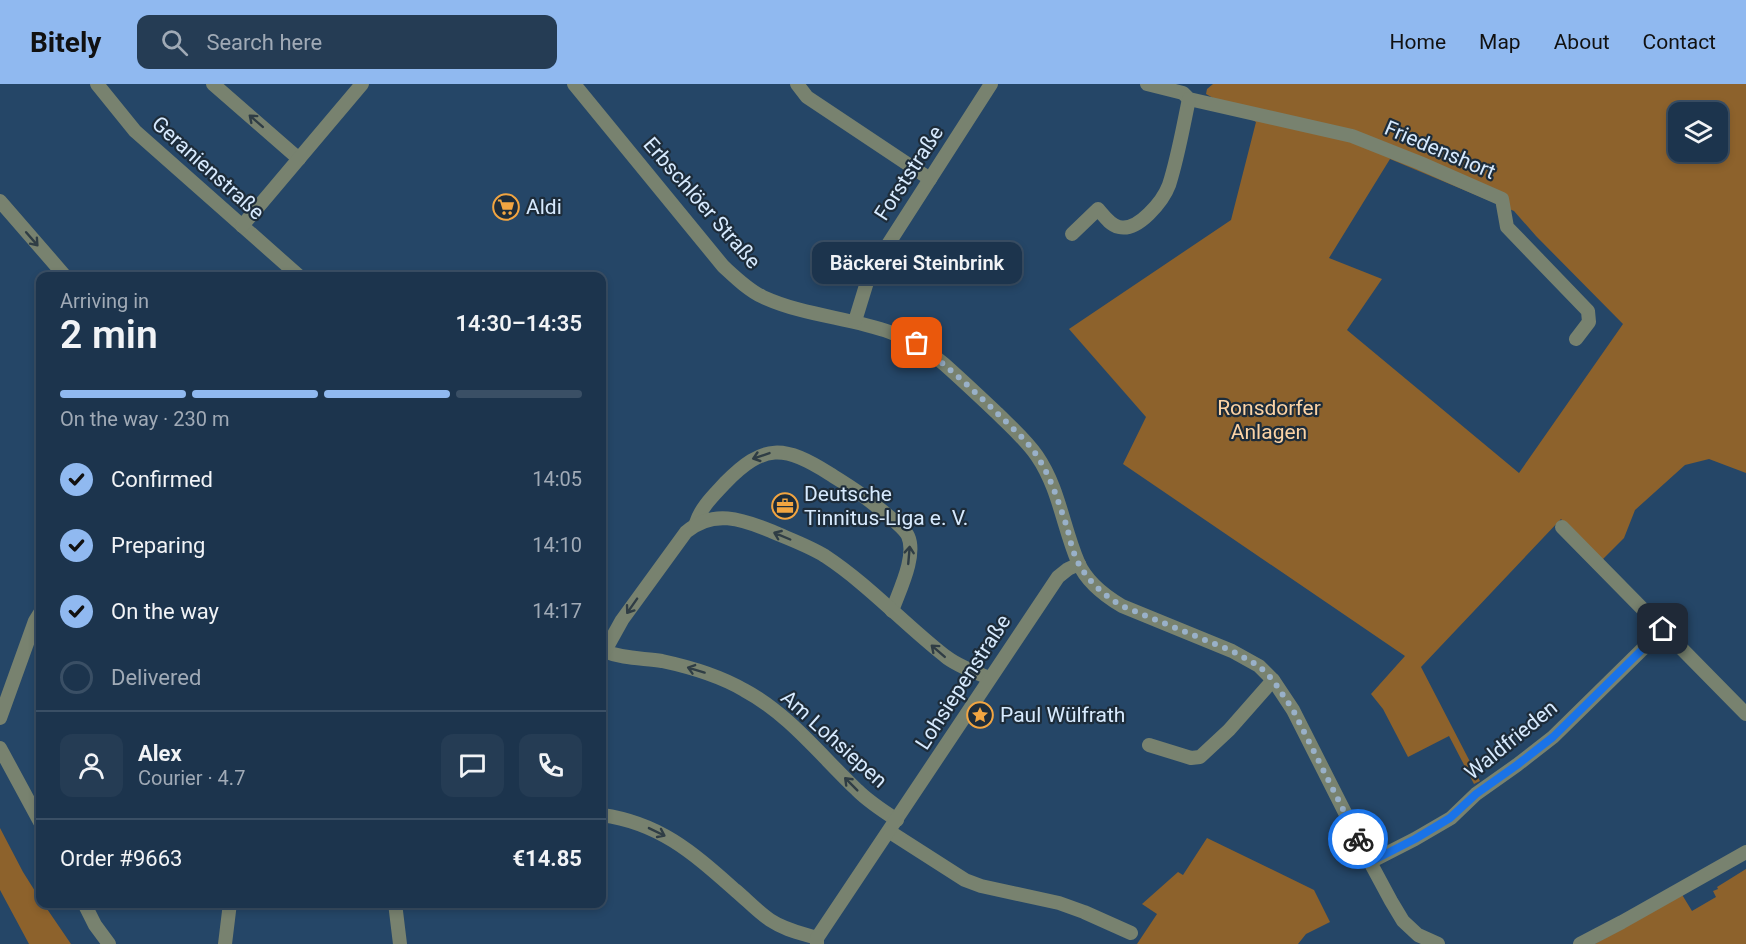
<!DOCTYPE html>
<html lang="en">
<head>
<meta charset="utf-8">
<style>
	body { margin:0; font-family:Roboto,sans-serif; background:#253c54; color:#f1f3f6; height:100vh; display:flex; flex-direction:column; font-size:22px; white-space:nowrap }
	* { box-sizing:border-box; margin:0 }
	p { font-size:20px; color:#a0aab6 }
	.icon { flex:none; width:33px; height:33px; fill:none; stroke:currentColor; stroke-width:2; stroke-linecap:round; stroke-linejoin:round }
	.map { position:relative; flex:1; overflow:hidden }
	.sheet { position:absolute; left:36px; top:188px; width:570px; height:636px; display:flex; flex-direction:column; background:#1c344d; border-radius:12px; box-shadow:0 3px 9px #0003,0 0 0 2px #3a4f65 }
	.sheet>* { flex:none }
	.fabs { position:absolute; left:1668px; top:18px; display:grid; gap:12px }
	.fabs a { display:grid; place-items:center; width:60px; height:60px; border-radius:12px; background:#1c344d; box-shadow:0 3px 9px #0003,0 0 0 2px #3a4f65; font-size:30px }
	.pin { position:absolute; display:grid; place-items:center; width:51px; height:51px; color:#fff; margin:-26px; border-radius:12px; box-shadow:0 3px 9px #0006 }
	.courier { position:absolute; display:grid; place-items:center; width:60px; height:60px; margin:-30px; border:4px solid #1a73e8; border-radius:50%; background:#fff; color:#222; box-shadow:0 2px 8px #0007 }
	.bubble { position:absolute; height:42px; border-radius:12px; background:#1c344d; box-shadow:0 3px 9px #0003,0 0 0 2px #3a4f65; font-size:20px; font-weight:600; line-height:42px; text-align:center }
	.summary em { font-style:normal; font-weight:600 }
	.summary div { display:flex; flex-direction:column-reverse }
	.summary { display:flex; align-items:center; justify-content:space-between; height:102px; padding:0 24px }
	h1 { font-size:39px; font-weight:600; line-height:45px }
	.bar { display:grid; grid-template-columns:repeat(4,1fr); gap:9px 6px; align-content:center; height:72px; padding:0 24px }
	.bar i { height:8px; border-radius:4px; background:#3a4f65 }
	.bar .selected { background:#90b9f0 }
	.bar p { grid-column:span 4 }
	.line { display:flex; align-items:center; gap:15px; padding:0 24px; border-top:2px solid #3a4f65 }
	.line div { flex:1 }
	.round { display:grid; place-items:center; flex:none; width:63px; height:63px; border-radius:12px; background:#253c54 }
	ol { padding:0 24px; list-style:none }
	li { display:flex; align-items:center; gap:18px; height:66px }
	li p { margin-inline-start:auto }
	li .icon { padding:6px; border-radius:50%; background:#90b9f0; color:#111; stroke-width:4 }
	li:last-child { color:#a0aab6 }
	li i { width:33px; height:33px; border:3px solid #3a4f65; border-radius:50% }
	header { display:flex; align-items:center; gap:36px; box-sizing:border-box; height:84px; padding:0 30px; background:#90b9f0; color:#111 }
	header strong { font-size:28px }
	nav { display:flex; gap:33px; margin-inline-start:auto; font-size:21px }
	.search { width:420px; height:54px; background:#253c54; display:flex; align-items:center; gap:15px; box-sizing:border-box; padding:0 21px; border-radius:12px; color:#a0aab6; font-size:22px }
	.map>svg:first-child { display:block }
	.green { fill:#8d622c; fill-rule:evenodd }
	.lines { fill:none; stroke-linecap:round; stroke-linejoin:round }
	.minor { stroke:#78826f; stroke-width:14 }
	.oneway { stroke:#2f3d45 }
	.done { stroke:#99b1c9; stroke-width:6; stroke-dasharray:0 10.8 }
	.route { stroke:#1a73e8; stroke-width:8 }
	.labels { text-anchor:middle; stroke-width:4.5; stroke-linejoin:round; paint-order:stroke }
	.street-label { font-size:21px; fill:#d7eafe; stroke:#1d2c3a }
	.poi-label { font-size:21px; fill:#d7eafe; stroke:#1d2c3a; text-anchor:start }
	.park-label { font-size:21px; fill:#fcd3a5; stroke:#1d2c3a }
</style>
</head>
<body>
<header>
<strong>Bitely</strong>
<div class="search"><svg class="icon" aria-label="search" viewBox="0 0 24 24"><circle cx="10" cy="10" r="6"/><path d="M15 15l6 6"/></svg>Search here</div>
<nav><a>Home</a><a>Map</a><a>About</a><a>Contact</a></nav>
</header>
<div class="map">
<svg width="1746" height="860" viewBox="0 0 1746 860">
	<rect width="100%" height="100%" fill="#254667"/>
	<g class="green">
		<path d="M1213,0h533v389l-37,-14 -24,6 -50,45 -11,28 -23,23 -40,-42 -140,148 59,114 -6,3 -25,-48 -41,21 -25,-48 -12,-15 34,-38 -282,-192 23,-47 -77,-88 162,-109 25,-98 -50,-28 1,-5zM1678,28h40v40h-40zM1390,75l124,52 22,25 87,88 -104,149 -172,-143 35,-51 -53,-21z"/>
		<path d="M0,744l23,44 17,27v4h3l28,41h-42l-29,-54z"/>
		<path d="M1207,754l107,52 16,32 -24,12 -8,10h-161l20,-30 -15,-10 36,-32 5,3z"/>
		<path d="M1746,785v75h-151l86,-51 11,18 24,-14 -3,-6 5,-2 -1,-2z"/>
	</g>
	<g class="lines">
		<g class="minor">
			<path d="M97,0l38,47 164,145"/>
			<path d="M213,0l86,75"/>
			<path d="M574,0l149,182c12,11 25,24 40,31 62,28 124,17 181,67 18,16 36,33 53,49 14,14 29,27 40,43 22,32 26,71 41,106 8,19 27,34 44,44l110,45 27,15 14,14 20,30 77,152 21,39 12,20 15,14 20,9"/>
			<path d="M797,0l10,13 123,82"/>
			<path d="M1147,0l36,9 6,6 163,37 68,27 82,36 5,28 81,84 1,11 -13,17"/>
			<path d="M0,117l65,75"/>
			<path d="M242,142l120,-142"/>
			<path d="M1072,150l26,-25c6,7 12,16 21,18 19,5 44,-26 50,-42 9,-28 14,-58 20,-86"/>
			<path d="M855,237l12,-39 20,-36 104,-162"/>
			<path d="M696,439c5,-16 18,-28 29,-40 39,-40 59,-38 105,-9 14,9 28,17 41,28 9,7 33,25 37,34 9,20 -9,55 -16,75"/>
			<path d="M1562,443l184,187"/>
			<path d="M604,567c19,8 39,7 58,10 28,6 58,15 82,29 45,24 77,66 113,100 12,12 26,21 40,30"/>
			<path d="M602,572l20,-36 64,-88c27,-23 56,-13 85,-1 18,8 38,15 54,25 44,29 79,68 120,100 12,10 30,16 44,22"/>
			<path d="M0,634l35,-97 5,-8"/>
			<path d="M1149,661l42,13 9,-1 29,-27 44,-50"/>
			<path d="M0,664l40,74"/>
			<path d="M602,731c58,8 91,38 133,75 12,10 23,22 35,30 15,10 31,13 47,18"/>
			<path d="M890,748l75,48 16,6 78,17 25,9 47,21"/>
			<path d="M1370,778l45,-23 36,-21 25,-24 41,-29 36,-28 110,-108"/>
			<path d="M84,819l11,22 14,19"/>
			<path d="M395,819l5,41"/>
			<path d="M225,860l5,-41"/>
			<path d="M817,860v-6l241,-361 10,-8 11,-5"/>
			<path d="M1580,860l42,-22 124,-70"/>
		</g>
	</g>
	<defs><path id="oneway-shaft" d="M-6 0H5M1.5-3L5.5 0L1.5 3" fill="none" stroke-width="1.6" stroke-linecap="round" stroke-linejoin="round" transform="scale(1.5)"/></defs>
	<g class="oneway">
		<use href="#oneway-shaft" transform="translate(256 37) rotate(-139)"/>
		<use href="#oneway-shaft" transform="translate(32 155) rotate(49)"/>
		<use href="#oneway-shaft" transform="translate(761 372) rotate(161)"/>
		<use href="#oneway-shaft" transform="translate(782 452) rotate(-157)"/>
		<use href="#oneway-shaft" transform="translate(909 471) rotate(-85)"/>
		<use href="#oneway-shaft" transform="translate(632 522) rotate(125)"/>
		<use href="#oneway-shaft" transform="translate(938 567) rotate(-139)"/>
		<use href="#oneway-shaft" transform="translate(696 586) rotate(-163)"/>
		<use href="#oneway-shaft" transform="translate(851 700) rotate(-135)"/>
		<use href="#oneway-shaft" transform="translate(657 748) rotate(26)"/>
	</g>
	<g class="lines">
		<path class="done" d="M917,259c28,21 54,45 79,69 15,15 32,29 43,47 13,21 20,45 28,68 3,12 6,28 13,39 10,17 25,30 42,40l110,45 27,15 14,14 20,30 65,129"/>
		<path class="route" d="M1358,755l12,23 45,-23 35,-21 26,-24 41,-29 36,-28 110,-108"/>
	</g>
	<defs>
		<g id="supermarket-ring" transform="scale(1.35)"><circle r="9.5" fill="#1d2c3a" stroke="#f2a541" stroke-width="1.5"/><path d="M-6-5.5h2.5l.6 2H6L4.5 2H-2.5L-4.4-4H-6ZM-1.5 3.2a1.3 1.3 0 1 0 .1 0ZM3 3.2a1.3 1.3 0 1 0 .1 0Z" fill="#f2a541"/></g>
		<g id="office-ring" transform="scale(1.35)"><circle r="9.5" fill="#1d2c3a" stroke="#f2a541" stroke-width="1.5"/><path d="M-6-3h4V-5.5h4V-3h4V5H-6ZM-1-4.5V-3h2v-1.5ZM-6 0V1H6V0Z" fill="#f2a541"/></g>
		<g id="sight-ring" transform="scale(1.35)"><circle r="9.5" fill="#1d2c3a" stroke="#f2a541" stroke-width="1.5"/><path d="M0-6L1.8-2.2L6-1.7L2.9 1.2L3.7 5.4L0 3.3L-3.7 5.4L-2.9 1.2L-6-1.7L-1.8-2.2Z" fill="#f2a541"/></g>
	</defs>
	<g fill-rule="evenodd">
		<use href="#supermarket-ring" x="506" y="123"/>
		<use href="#office-ring" x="785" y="422"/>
		<use href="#sight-ring" x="980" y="631"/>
	</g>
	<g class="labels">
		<g class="street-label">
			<text transform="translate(1440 66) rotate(23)" y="7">Friedenshort</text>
			<text transform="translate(208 84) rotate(42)" y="7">Geranienstraße</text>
			<text transform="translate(909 89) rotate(-57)" y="7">Forststraße</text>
			<text transform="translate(702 119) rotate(49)" y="7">Erbschlöer Straße</text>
			<text transform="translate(963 598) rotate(-57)" y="7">Lohsiepenstraße</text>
			<text transform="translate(834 655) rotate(42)" y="7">Am Lohsiepen</text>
			<text transform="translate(1511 656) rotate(-39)" y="7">Waldfrieden</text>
		</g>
		<g class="poi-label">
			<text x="526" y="130">Aldi</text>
			<text x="804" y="417">Deutsche<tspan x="804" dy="24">Tinnitus-Liga e. V.</tspan></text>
			<text x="1000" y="638">Paul Wülfrath</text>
		</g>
		<g class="park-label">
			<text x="1269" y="331">Ronsdorfer<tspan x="1269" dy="24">Anlagen</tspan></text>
		</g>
	</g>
</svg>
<div class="fabs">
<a><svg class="icon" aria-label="layers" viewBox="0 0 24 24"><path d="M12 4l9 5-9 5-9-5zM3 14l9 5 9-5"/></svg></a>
</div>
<div class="pin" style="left:917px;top:259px;background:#ea580c"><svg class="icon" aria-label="bag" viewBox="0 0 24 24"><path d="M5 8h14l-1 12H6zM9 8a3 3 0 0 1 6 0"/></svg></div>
<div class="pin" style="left:1663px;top:545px;background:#1f2937"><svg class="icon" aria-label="home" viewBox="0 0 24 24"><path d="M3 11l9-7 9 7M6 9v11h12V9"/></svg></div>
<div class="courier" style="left:1358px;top:755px"><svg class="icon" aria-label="bike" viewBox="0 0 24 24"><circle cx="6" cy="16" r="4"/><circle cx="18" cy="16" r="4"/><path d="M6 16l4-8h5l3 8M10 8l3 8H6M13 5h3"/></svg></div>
<div class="bubble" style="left:812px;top:158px;width:210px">Bäckerei Steinbrink</div>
<section class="sheet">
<div class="summary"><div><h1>2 min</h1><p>Arriving in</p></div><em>14:30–14:35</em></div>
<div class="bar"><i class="selected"></i><i class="selected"></i><i class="selected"></i><i></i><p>On the way · 230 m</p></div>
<ol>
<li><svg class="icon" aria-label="check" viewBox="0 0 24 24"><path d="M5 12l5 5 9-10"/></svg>Confirmed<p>14:05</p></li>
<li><svg class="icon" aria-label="check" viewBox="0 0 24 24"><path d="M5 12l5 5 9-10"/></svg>Preparing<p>14:10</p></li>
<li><svg class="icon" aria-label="check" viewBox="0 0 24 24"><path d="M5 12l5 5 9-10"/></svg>On the way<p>14:17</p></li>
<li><i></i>Delivered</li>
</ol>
<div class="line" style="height:108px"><a class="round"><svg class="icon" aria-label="person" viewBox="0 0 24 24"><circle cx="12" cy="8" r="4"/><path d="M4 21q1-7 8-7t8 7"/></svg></a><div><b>Alex</b><p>Courier · 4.7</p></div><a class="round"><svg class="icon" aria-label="chat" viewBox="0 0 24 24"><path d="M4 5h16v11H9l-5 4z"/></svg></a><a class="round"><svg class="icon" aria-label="phone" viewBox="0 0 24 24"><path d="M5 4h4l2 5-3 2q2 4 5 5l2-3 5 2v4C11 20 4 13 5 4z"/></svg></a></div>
<div class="line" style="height:78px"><div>Order #9663</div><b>€14.85</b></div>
</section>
</div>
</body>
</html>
